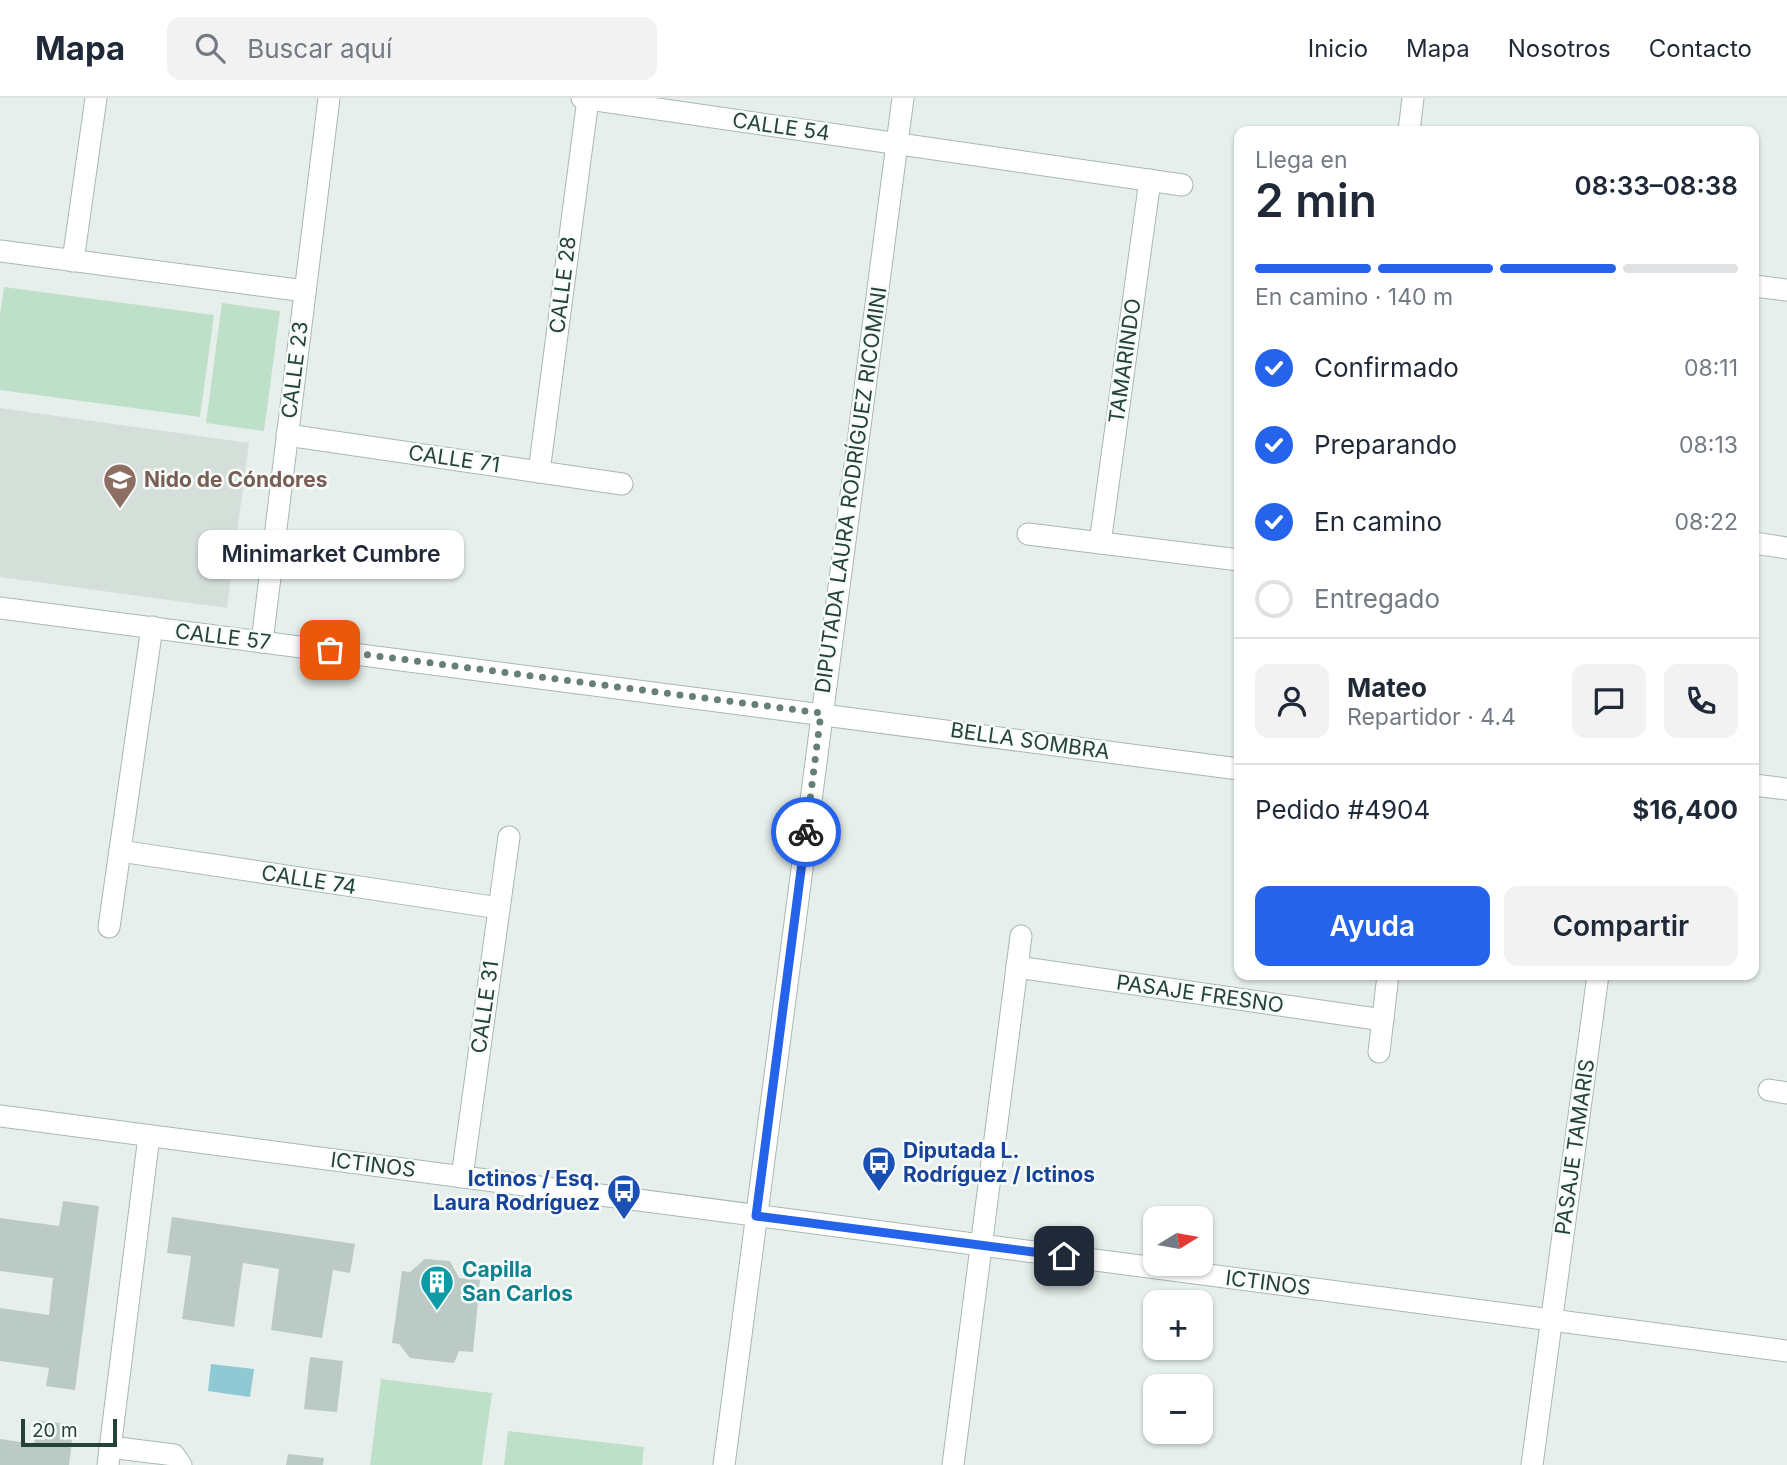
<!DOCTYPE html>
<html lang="es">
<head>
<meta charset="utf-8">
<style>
	body { margin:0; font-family:Inter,sans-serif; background:#f2f2f3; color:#1f2937; height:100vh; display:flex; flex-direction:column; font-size:26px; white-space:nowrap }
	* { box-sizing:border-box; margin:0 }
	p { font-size:23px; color:#747a83 }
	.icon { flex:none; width:38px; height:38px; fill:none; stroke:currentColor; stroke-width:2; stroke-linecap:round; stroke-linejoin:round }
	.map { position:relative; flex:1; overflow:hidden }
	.drawer { position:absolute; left:1234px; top:28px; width:525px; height:854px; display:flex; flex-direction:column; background:#fff; border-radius:14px; box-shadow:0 2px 5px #0004 }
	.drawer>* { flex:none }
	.needle { width:46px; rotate:79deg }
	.fabs { position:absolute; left:1143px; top:1108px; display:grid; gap:14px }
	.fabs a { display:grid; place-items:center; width:70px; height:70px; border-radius:14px; background:#fff; box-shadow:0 2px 5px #0004; font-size:35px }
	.scale { position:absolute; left:21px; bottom:18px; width:96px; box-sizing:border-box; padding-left:7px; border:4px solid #24423a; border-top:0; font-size:19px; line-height:24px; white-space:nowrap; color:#24423a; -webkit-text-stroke:5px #f7fbf9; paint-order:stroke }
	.pin { position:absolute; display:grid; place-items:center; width:60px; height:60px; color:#fff; margin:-30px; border-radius:14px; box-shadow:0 4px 10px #0006 }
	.courier { position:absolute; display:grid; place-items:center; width:70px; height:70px; margin:-35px; border:5px solid #2563eb; border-radius:50%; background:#fff; color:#222; box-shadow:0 2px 9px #0007 }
	.bubble { position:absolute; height:49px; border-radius:14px; background:#fff; box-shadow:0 2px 5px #0004; font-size:23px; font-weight:600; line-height:49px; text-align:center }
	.headline em { font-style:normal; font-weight:600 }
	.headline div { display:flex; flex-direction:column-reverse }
	.headline { display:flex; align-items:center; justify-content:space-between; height:119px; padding:0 21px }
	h1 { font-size:46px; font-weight:600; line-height:52px }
	.bar { display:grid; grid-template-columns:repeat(4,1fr); gap:10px 7px; align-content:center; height:84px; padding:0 21px }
	.bar i { height:9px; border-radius:5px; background:#e0e1e3 }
	.bar .selected { background:#2563eb }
	.bar p { grid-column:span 4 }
	.line { display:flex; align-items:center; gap:18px; padding:0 21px; border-top:2px solid #e0e1e3 }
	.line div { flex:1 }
	.round { display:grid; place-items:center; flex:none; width:74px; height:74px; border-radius:14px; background:#f2f2f3 }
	ol { padding:0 21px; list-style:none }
	li { display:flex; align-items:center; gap:21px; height:77px }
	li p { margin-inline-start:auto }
	li .icon { padding:7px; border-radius:50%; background:#2563eb; color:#fff; stroke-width:4 }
	li:last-child { color:#747a83 }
	li i { width:38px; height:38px; border:4px solid #e0e1e3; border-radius:50% }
	.action { display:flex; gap:14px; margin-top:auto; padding:14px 21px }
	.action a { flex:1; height:80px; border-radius:14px; background:#2563eb; color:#fff; font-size:28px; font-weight:600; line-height:80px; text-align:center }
	.action a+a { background:#f2f2f3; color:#1f2937 }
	header { display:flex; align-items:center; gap:42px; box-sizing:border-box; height:98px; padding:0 35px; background:#fff; border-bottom:2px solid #e0e1e3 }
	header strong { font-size:33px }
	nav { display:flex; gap:38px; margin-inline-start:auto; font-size:24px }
	.search { width:490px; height:63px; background:#f2f2f3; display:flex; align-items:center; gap:18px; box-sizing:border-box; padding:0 24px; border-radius:14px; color:#747a83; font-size:26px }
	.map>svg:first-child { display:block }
	.built { fill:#d4dfda }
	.green { fill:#bfe0c8 }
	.water { fill:#8ec9d4 }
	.building { fill:#bbcac4 }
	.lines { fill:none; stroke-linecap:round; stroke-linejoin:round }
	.minor-casing { stroke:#a8b8b2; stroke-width:23 }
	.minor { stroke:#fff; stroke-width:21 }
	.done { stroke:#687f78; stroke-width:7; stroke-dasharray:0 12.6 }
	.route { stroke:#2563eb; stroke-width:9 }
	.labels { text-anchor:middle; stroke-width:5; stroke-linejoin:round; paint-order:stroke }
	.street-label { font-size:21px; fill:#24423a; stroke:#f7fbf9 }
	.education-label { font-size:21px; font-weight:bold; fill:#785e54; stroke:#f7fbf9; text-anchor:start }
	.transit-label { font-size:21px; font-weight:bold; fill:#164399; stroke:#f7fbf9; text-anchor:start }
	.culture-label { font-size:21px; font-weight:bold; fill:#0d838f; stroke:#f7fbf9; text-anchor:start }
</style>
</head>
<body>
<header>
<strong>Mapa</strong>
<div class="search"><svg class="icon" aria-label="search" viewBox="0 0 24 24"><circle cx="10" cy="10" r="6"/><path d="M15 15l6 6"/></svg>Buscar aquí</div>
<nav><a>Inicio</a><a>Mapa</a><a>Nosotros</a><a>Contacto</a></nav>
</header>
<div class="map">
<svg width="1787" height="1367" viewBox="0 0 1787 1367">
	<rect width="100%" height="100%" fill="#e6efeb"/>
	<path class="built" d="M0,310l249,35 -22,165 -227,-31z"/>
	<g class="green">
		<path d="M4,189l210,28 -14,102 -200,-27v-74z"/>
		<path d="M222,205l58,8 -16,120 -58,-8z"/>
		<path d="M381,1281l111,14 -10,72h-112z"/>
		<path d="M508,1333l136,16 -2,18h-138z"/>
	</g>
	<path class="water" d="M211,1266l43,5 -4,28 -42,-6z"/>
	<g class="building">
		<path d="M63,1103l36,5 -24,184 -29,-4 3,-18 -49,-7v-53l49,7 4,-37 -53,-7v-53l59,8z"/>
		<path d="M172,1119l183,27 -5,29 -17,-3 -11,68 -51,-8 8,-61 -36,-6 -9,64 -52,-8 9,-63 -24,-3z"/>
		<path d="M425,1161l25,2 9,17 21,2 -7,72 -14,-1 -5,12 -44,-5 -11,-14 -7,-1 10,-72 8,1z"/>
		<path d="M310,1259l33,4 -6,51 -33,-3z"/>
		<path d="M37,1322l37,5 -5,40h-69v-26l34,5z"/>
		<path d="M288,1356l36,4 -1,7h-37z"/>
	</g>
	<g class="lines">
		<g class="minor-casing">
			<g id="minor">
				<path d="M582,0l600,87"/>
				<path d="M1409,33l4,-33"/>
				<path d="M0,153l305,40"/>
				<path d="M73,163l23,-163"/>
				<path d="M1754,188l33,4"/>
				<path d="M287,337l335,49"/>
				<path d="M539,374l49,-373"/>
				<path d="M1028,436l211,26"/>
				<path d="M1100,445l50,-363"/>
				<path d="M1754,445l33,5"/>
				<path d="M0,510l1239,161"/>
				<path d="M262,544l67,-544"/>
				<path d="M1754,687l33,4"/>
				<path d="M120,753l379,57"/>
				<path d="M109,829l43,-300"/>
				<path d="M1017,869l366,53"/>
				<path d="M1379,954l9,-77"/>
				<path d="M1769,992l18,3"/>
				<path d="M0,1018l1787,235"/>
				<path d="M462,1079l47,-340"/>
				<path d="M110,1349l64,8 7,10"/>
				<path d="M108,1367l41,-329"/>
				<path d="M724,1367l179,-1367"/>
				<path d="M953,1367l68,-529"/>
				<path d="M1532,1367l66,-490"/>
			</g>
		</g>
		<use href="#minor" class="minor"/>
	</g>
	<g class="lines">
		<path class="done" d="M330,552l491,63 -15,119"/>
		<path class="route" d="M806,734l-50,384 308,40"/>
	</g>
	<defs>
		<g id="school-pin" transform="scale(1.75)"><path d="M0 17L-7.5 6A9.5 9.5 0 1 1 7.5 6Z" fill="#8d6e63" stroke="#f7fbf9"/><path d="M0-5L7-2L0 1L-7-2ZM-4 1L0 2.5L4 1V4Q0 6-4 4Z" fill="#fff"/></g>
		<g id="bus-pin" transform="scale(1.75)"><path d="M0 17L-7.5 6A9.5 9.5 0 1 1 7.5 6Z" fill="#1a4fb4" stroke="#f7fbf9"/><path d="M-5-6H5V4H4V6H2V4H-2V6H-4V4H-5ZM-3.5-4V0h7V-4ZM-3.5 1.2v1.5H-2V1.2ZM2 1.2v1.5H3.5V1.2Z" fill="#fff"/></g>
		<g id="building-pin" transform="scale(1.75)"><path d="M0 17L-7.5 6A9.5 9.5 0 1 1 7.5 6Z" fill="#0f9aa8" stroke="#f7fbf9"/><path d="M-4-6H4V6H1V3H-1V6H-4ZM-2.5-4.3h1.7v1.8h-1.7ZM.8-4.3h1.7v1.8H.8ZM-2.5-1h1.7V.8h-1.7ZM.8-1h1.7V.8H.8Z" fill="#fff"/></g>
	</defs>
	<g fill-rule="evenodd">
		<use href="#school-pin" x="120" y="382"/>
		<use href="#bus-pin" x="879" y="1065"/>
		<use href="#bus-pin" x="624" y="1093"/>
		<use href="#building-pin" x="437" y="1184"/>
	</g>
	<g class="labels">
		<g class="street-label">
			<text transform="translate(781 29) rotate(8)" y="7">CALLE 54</text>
			<text transform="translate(563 187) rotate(-83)" y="7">CALLE 28</text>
			<text transform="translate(1125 263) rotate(-82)" y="7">TAMARINDO</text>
			<text transform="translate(295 272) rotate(-83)" y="7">CALLE 23</text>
			<text transform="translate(454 361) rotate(8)" y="7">CALLE 71</text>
			<text transform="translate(851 392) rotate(-82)" y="7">DIPUTADA LAURA RODRÍGUEZ RICOMINI</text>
			<text transform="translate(223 539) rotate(7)" y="7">CALLE 57</text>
			<text transform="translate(1030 643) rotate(8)" y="7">BELLA SOMBRA</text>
			<text transform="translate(309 782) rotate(9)" y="7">CALLE 74</text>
			<text transform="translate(1200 896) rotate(8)" y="7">PASAJE FRESNO</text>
			<text transform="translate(485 909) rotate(-82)" y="7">CALLE 31</text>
			<text transform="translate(1575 1049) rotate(-82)" y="7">PASAJE TAMARIS</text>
			<text transform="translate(373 1067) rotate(7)" y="7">ICTINOS</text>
			<text transform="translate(1268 1185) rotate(7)" y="7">ICTINOS</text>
		</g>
		<g class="education-label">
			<text x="144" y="389">Nido de Cóndores</text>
		</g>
		<g class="transit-label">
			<text x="903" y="1060">Diputada L.<tspan x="903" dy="24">Rodríguez / Ictinos</tspan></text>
			<text x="600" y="1088" text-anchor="end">Ictinos / Esq.<tspan x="600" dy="24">Laura Rodríguez</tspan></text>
		</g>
		<g class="culture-label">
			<text x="462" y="1179">Capilla<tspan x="462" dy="24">San Carlos</tspan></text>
		</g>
	</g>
</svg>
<div class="fabs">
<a><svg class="needle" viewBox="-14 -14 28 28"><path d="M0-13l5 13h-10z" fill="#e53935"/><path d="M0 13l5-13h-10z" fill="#747a83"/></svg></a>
<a>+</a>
<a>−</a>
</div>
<div class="scale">20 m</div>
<div class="pin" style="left:330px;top:552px;background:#ea580c"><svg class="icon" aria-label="bag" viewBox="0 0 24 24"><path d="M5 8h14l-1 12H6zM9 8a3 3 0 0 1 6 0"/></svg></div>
<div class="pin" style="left:1064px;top:1158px;background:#1f2937"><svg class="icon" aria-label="home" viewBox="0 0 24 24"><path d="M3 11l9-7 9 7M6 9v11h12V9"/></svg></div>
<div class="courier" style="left:806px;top:734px"><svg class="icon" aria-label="bike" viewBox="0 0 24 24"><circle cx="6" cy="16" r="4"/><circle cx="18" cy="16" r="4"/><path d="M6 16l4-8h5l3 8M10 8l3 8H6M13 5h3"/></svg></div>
<div class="bubble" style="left:198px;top:432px;width:266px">Minimarket Cumbre</div>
<section class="drawer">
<div class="headline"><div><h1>2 min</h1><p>Llega en</p></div><em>08:33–08:38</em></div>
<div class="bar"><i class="selected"></i><i class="selected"></i><i class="selected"></i><i></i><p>En camino · 140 m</p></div>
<ol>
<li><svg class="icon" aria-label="check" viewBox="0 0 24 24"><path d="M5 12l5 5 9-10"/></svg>Confirmado<p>08:11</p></li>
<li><svg class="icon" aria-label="check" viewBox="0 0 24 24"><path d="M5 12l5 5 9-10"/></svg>Preparando<p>08:13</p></li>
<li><svg class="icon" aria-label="check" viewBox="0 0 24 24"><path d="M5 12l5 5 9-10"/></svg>En camino<p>08:22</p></li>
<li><i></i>Entregado</li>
</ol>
<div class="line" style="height:126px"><a class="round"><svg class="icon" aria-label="person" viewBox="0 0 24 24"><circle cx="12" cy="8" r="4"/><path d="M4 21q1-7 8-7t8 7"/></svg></a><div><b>Mateo</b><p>Repartidor · 4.4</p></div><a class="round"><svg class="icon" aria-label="chat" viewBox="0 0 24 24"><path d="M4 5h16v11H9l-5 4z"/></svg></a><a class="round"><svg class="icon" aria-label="phone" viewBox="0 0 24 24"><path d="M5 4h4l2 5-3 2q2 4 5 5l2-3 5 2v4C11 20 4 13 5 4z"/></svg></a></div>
<div class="line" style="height:91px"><div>Pedido #4904</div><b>$16,400</b></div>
<div class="action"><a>Ayuda</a><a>Compartir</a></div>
</section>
</div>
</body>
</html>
